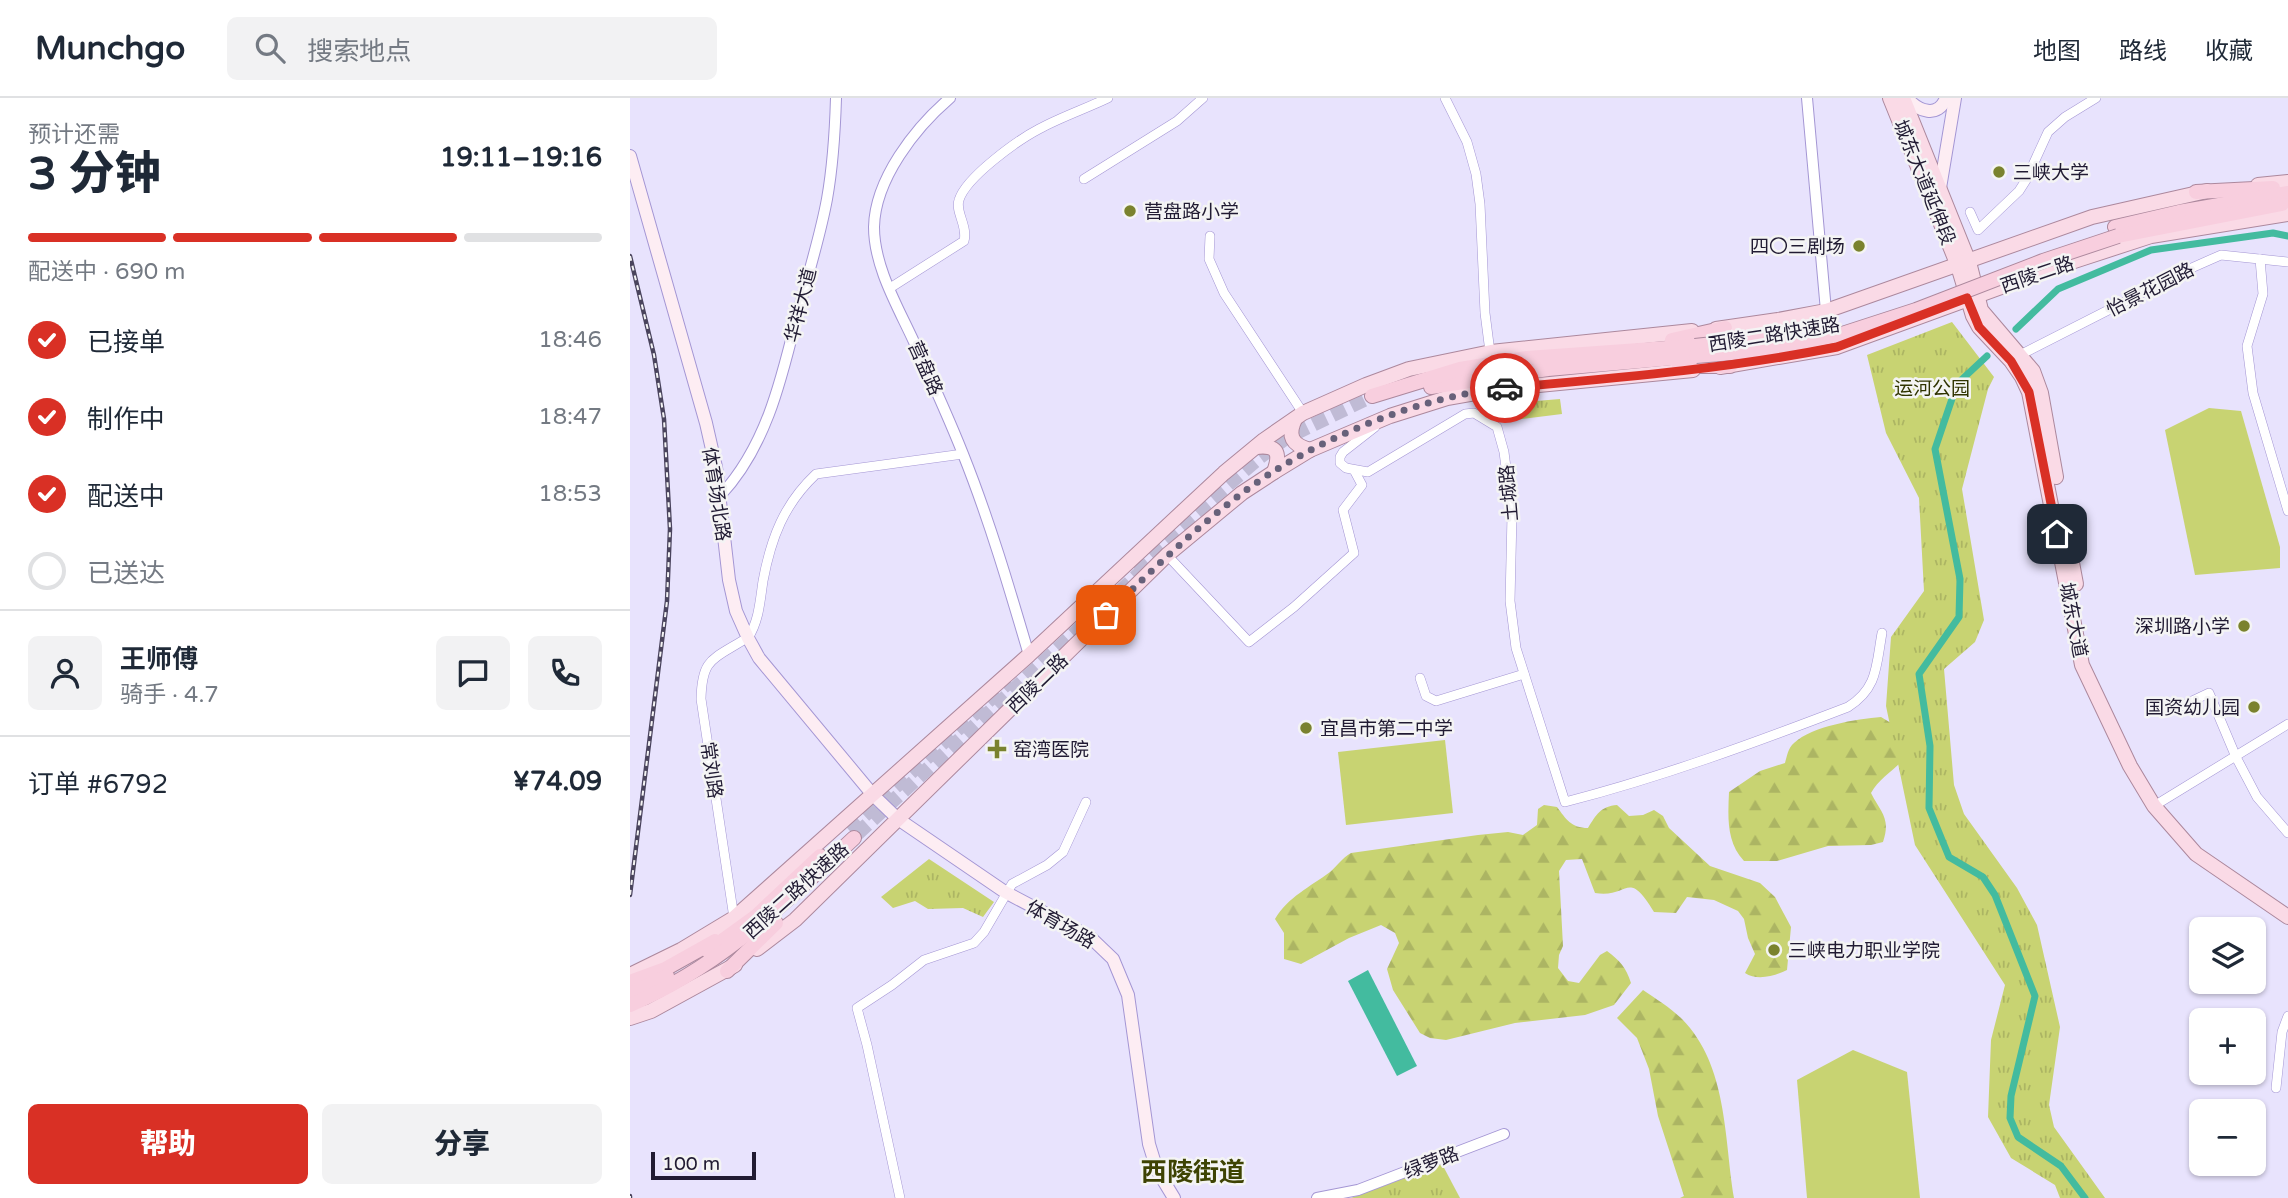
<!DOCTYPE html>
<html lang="zh">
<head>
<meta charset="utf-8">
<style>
	body { margin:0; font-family:"Varela Round","Noto Sans SC",sans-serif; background:#f2f2f3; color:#1f2937; height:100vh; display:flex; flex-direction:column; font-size:26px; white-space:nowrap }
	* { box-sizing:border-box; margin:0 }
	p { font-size:23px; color:#747a83 }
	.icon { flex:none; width:38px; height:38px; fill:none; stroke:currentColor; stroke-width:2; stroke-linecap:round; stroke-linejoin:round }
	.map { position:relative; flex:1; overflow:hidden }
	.drawer { display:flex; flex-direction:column; background:#fff; width:630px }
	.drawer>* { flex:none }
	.controls { position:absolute; left:1559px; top:819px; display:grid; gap:14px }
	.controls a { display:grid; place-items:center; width:77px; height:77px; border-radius:10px; background:#fff; box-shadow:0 2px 5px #0004; font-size:35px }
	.scale { position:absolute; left:21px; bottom:18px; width:105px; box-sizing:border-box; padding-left:7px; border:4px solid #211b33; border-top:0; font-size:19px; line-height:24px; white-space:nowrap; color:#211b33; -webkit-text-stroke:5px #f4f4f4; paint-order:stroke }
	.pin { position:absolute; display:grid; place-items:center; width:60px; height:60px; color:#fff; margin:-30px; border-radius:14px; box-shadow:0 4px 10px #0006 }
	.courier { position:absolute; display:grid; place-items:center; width:70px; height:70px; margin:-35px; border:5px solid #d93025; border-radius:50%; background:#fff; color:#222; box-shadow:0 2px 9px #0007 }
	.head em { font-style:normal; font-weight:800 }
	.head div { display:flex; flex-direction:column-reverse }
	.head { display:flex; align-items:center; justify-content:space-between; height:119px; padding:0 28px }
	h1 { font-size:46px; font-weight:800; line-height:52px }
	.bar { display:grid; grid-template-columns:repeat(4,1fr); gap:10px 7px; align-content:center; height:84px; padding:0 28px }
	.bar i { height:9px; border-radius:5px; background:#e0e1e3 }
	.bar .active { background:#d93025 }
	.bar p { grid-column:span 4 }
	.line { display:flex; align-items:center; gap:18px; padding:0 28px; border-top:2px solid #e0e1e3 }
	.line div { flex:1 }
	.round { display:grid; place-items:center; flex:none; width:74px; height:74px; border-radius:10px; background:#f2f2f3 }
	ol { padding:0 28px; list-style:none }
	li { display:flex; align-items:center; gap:21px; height:77px }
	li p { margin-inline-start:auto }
	li .icon { padding:7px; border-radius:50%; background:#d93025; color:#fff; stroke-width:4 }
	li:last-child { color:#747a83 }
	li i { width:38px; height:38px; border:4px solid #e0e1e3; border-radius:50% }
	.button { display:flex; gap:14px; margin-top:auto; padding:14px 28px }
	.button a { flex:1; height:80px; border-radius:10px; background:#d93025; color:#fff; font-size:28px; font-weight:800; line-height:80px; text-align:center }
	.button a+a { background:#f2f2f3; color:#1f2937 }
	header { display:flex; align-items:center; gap:42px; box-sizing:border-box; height:98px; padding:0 35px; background:#fff; border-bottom:2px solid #e0e1e3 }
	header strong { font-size:33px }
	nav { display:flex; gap:38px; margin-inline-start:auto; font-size:24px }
	.search { width:490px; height:63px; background:#f2f2f3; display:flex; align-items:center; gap:18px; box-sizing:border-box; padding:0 24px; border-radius:10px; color:#747a83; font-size:26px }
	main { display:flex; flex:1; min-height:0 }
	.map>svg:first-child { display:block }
	.grass { fill:#c8d372 }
	.forest { fill:url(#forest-firs) }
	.park { fill:url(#park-tufts) }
	.water { fill:#43bb9f }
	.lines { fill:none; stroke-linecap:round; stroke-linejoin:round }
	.canal { stroke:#43bb9f; stroke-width:7 }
	.trunk-tunnel { stroke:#c0bbd5; stroke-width:14; stroke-dasharray:14 7; stroke-linecap:butt }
	.minor-casing { stroke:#a496d4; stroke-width:10 }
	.tertiary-casing { stroke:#a496d4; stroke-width:12 }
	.secondary-casing { stroke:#a496d4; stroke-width:14 }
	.primary-casing { stroke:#ac889d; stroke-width:16 }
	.trunk-casing { stroke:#ac889d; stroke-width:16 }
	.minor { stroke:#fff; stroke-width:9 }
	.tertiary { stroke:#fff; stroke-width:10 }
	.secondary { stroke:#fdedf3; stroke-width:12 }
	.primary { stroke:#fadae6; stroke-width:14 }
	.trunk { stroke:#f8cede; stroke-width:14 }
	.rail-casing { stroke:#4a445d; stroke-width:4.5 }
	.rail { stroke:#f4f4f4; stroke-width:2; stroke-dasharray:5; stroke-linecap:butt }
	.trunk-bridge-casing { stroke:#ac889d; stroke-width:16; stroke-linecap:butt }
	.trunk-bridge { stroke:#f8cede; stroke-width:14 }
	.done { stroke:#67617a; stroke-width:7; stroke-dasharray:0 12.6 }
	.route { stroke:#d93025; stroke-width:9 }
	.poi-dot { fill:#7a822e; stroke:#f4f4f4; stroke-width:2.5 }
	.labels { text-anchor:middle; stroke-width:5; stroke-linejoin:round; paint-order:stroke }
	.poi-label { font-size:19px; fill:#211b33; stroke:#f4f4f4; text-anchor:start }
	.street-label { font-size:19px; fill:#211b33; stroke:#f4f4f4 }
	.park-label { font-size:19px; fill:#303401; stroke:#f4f4f4 }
	.district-label { font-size:26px; font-weight:bold; fill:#3e4303; stroke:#f4f4f4 }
</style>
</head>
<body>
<header>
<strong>Munchgo</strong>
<div class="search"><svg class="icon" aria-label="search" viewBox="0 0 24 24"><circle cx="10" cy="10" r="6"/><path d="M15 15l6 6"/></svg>搜索地点</div>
<nav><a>地图</a><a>路线</a><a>收藏</a></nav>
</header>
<main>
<section class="drawer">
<div class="head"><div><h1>3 分钟</h1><p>预计还需</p></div><em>19:11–19:16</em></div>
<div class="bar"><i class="active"></i><i class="active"></i><i class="active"></i><i></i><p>配送中 · 690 m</p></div>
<ol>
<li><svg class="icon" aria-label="check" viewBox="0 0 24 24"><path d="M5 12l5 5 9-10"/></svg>已接单<p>18:46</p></li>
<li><svg class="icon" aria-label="check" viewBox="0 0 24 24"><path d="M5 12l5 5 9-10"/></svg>制作中<p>18:47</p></li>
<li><svg class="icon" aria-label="check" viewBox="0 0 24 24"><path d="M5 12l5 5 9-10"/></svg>配送中<p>18:53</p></li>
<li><i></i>已送达</li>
</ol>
<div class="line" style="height:126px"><a class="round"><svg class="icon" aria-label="person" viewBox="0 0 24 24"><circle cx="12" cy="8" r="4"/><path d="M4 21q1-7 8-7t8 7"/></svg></a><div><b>王师傅</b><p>骑手 · 4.7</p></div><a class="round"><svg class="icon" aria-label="chat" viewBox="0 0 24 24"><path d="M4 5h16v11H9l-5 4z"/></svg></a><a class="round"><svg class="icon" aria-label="phone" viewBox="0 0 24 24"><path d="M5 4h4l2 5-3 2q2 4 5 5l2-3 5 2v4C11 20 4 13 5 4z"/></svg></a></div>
<div class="line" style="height:91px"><div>订单 #6792</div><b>¥74.09</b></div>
<div class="button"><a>帮助</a><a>分享</a></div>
</section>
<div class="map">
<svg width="1658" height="1100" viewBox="0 0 1658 1100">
	<defs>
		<pattern id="forest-firs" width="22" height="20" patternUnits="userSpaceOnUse" patternTransform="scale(1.75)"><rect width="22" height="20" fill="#c8d372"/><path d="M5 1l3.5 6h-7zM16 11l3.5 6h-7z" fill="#acb563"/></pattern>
		<pattern id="park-tufts" width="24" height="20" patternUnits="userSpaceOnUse" patternTransform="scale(1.75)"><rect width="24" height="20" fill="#c8d372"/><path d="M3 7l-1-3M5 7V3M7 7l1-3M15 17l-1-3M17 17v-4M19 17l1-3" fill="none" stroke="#acb563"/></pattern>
	</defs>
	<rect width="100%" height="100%" fill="#e8e3fd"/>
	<g class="grass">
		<path d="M1579,310l32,3 39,136v21l-85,7 -30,-145z"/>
		<path d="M815,642l8,73 -107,12 -8,-73z"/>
		<path d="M1223,952l54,22 13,126h-113l-10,-118z"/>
	</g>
	<g class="forest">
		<path d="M1251,619l15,9 5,36c-11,11 -23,18 -30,31 10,20 20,25 12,49l-12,3 -43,1 -51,15h-33c-18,-19 -16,-45 -15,-69l31,-21 25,-8c2,-7 3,-15 9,-20 18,-17 63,-24 87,-26z"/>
		<path d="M914,707l13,2c9,12 14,21 31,21 8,-13 13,-22 29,-23l12,11 14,-1 11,-5 9,6 6,12 41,38 50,17 15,14 16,30 -4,43c-12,6 -30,11 -42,3l10,-19 -7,-16 -4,-19 -6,-8 -24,-11 -27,-3 -11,16 -22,-1c-27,-45 -25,-13 -59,-19l-13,-34 -16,1 -7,11 4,75 -4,9 -1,13 10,13 11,2 21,-28 7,-4c13,10 19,16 24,32l-17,22 -29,10 -70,8 -69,17 -16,-2 -10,-5 -27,-43 -6,-21 12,-26 -4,-10 -14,-8 -32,13 -48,26 -17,-5v-26l-9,-14c13,-22 35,-32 55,-47 7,-6 12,-14 21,-19l127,-18 30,-3 15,3 14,-10 1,-16z"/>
		<path d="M1013,892c13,9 28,18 39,29 46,47 42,119 52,179h-54l4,-2 -26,-80 -9,-47 -12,-31 -20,-20z"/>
	</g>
	<g class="park">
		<path d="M1322,224l42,55 -6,12 -26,100 22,131 -9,22 -31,27 10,116 10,29 53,74 20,37 23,102 -11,78 5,22 51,71h-45l-5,-13 -44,-27 -23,-41 3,-77 14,-55 -90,-140 -29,-139 5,-69 33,-46 -5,-93 -33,-65 -19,-78z"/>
		<path d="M930,301l2,15 -57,7 -15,-16z"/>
		<path d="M299,761l65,43 -11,15 -20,-9 -35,1 -13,-8 -22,7 -12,-11z"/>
		<path d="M812,1066l18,34h-109z"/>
	</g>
	<path class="water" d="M738,872l49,96 -20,10 -49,-95z"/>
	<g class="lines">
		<g class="canal">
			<path d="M1386,231l42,-40 93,-39 122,-17 15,3"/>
			<path d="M1357,258l-30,28 -22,65 25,130 -1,38 -40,57 11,72 -1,62 20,49 34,20 12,18 40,101 -24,100 -1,22 8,19 43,29 24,32"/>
		</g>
		<g class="trunk-tunnel">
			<path d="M503,469l127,-110 26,-19 86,-42"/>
			<path d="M219,732l161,-149"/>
			<path d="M227,736l286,-264"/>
		</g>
		<g class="minor-casing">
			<g id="minor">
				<path d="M815,0l22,44 9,32 4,30 5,109 5,39"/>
				<path d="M454,81l93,-58 26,-23"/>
				<path d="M1340,114l8,18 41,-39 7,-11 22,-48 17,-15 31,-19"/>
				<path d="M580,138l-1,23 15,34 79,120"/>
				<path d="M1630,161l3,35 -16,52 6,47 35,118"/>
				<path d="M260,190l74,-47c4,-15 -9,-29 -5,-41 7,-23 59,-60 80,-71 22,-12 46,-20 69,-31"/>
				<path d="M1390,257l167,-85 34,-15 67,7"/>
				<path d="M745,329l-32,25 -3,5v6l6,5 22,4 97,-58 9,-1 23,14 7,25 8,63 -2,86 6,47 49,154c97,-25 189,-59 283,-95 30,-19 28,-41 34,-74"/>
				<path d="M537,457l82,87 45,-35 60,-54 -11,-43 19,-25 -8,-15"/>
				<path d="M118,540c11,-17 12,-37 15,-57 8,-43 21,-77 53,-107l147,-20"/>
				<path d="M790,580l6,18 10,5 88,-27"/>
				<path d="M1545,611l34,-16 27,64 21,40 31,36"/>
				<path d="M1524,708l134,-82"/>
				<path d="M104,820l-33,-219c1,-39 10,-39 41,-58"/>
				<path d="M1646,990l6,-56 6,-16"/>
				<path d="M270,1100l-33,-153 -10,-37 35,-23 32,-25 50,-17 10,-11 28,-48 35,-19 16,-13 23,-50"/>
			</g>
		</g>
		<g class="tertiary-casing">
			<g id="tertiary">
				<path d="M320,0c-35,30 -75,81 -76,129 0,40 24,80 40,115 17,37 34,74 49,112 26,65 46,133 66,201"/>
				<path d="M1177,0l19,213"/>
				<path d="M90,398c47,-50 62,-119 78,-184 10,-37 22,-75 29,-113 6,-34 8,-67 9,-101"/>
				<path d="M687,1100l41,-8 146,-56"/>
			</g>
		</g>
		<g class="secondary-casing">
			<g id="secondary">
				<path d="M1277,0c11,13 31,21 39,0"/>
				<path d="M0,58l76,267 10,44 13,113 7,31 12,27 11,20 114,137 25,24 107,73 85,45 23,22 15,36 21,149 8,26 17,28"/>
				<path d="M1310,90l15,-90"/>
			</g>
		</g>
		<g class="primary-casing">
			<g id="primary">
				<path d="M1260,0l68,168 15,50 6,11 32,34 11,16 7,15 53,273 48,101 24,40 42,48 92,63"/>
				<path d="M1273,0l66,164 12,48 52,61 8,22 15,84"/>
				<path d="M1628,87l30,-3"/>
				<path d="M1086,231l62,-9 48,-9 266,-94 115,-26"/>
				<path d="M1090,269l117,-20 216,-79 98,-32 137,-22"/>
				<path d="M665,321c-8,17 -3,26 15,31"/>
				<path d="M626,349c21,-2 25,5 18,25"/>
				<path d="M1435,427l11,59"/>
				<path d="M127,851l38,-29 372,-365 75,-62 32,-21 36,-22 80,-34 57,-18 51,-9 195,-19"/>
				<path d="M0,877l51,-25 53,-32 295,-263 195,-182 40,-33 39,-27 63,-28 43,-16 82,-17 201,-21"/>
				<path d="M0,920l21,-7 84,-46"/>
			</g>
		</g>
		<g class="trunk-casing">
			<g id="trunk">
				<path d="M1566,94l77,-4"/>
				<path d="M1485,129l64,-15 109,-19"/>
				<path d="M1488,138l164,-32"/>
				<path d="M1042,242l53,-12"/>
				<path d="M1049,268h51"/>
				<path d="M801,289l117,-18 148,-13"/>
				<path d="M742,298l88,-27 67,-11 168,-12"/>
				<path d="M78,853l47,-34 65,-61"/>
				<path d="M97,873l49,-48"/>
				<path d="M0,884l35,-13 50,-28"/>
				<path d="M0,896l37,-18"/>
				<path d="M0,907c90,-38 154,-102 224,-167"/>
			</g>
		</g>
		<use href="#minor" class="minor"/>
		<use href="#tertiary" class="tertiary"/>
		<use href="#secondary" class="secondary"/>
		<use href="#primary" class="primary"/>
		<use href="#trunk" class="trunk"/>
		<g class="rail-casing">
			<g id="rail">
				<path d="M0,158l24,99 10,64 6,110 -3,72 -37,294"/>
				<path d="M0,1098v2"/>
			</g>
		</g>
		<use href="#rail" class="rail"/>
		<g class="trunk-bridge-casing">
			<g id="trunk-bridge">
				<path d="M1065,248l100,-11"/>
				<path d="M1066,258l72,-6 71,-15 77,-25 127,-49 75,-25"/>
			</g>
		</g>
		<use href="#trunk-bridge" class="trunk-bridge"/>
	</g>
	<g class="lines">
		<path class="done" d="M476,517c43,-42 87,-85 135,-121 69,-53 178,-98 264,-106"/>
		<path class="route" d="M875,290c111,-10 222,-19 332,-41l130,-49 12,29 32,34 18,31 28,142"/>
	</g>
	<g class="poi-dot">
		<circle cx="1369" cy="74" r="7"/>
		<circle cx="500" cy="113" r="7"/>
		<circle cx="1229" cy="148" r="7"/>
		<circle cx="1614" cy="528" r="7"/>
		<circle cx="1624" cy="609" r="7"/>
		<circle cx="676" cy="630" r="7"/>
		<path d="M363.5 640.5h7v7h7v7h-7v7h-7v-7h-7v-7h7z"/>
		<circle cx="1144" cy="852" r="7"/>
	</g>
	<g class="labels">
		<g class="poi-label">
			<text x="1383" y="81">三峡大学</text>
			<text x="514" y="120">营盘路小学</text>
			<text x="1215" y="155" text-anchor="end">四〇三剧场</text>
			<text x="1600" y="535" text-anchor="end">深圳路小学</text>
			<text x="1610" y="616" text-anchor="end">国资幼儿园</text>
			<text x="690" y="637">宜昌市第二中学</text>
			<text x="383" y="658">窑湾医院</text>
			<text x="1158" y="859">三峡电力职业学院</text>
		</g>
		<g class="street-label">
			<text transform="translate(1295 84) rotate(68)" y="7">城东大道延伸段</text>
			<text transform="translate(1407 176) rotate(-19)" y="7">西陵二路</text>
			<text transform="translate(1520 191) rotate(-27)" y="7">怡景花园路</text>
			<text transform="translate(170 207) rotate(-76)" y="7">华祥大道</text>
			<text transform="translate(1144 236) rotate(-9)" y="7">西陵二路快速路</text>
			<text transform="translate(296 270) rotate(66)" y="7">营盘路</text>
			<text transform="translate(878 395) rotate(-95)" y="7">土城路</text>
			<text transform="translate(87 396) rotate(81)" y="7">体育场北路</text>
			<text transform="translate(1444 522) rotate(79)" y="7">城东大道</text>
			<text transform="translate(407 585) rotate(-44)" y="7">西陵二路</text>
			<text transform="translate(82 672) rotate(82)" y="7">常刘路</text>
			<text transform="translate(166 792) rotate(-42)" y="7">西陵二路快速路</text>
			<text transform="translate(431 826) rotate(30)" y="7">体育场路</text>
			<text transform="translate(801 1064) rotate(-21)" y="7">绿萝路</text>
		</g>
		<g class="park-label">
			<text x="1302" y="297">运河公园</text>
		</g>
		<g class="district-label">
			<text x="563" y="1083">西陵街道</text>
		</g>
	</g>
</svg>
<div class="controls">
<a><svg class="icon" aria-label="layers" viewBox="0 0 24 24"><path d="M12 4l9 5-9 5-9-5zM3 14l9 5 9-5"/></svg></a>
<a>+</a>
<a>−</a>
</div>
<div class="scale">100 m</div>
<div class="pin" style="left:476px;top:517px;background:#ea580c"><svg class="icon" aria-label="bag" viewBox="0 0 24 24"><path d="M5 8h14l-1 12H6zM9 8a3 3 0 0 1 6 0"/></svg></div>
<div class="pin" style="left:1427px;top:436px;background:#1f2937"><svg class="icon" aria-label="home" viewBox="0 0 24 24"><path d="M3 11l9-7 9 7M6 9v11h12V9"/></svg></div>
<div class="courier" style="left:875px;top:290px"><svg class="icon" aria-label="car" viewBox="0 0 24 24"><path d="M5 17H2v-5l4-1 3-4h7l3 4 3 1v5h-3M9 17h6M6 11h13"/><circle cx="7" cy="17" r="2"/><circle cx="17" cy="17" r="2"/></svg></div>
</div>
</main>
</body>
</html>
